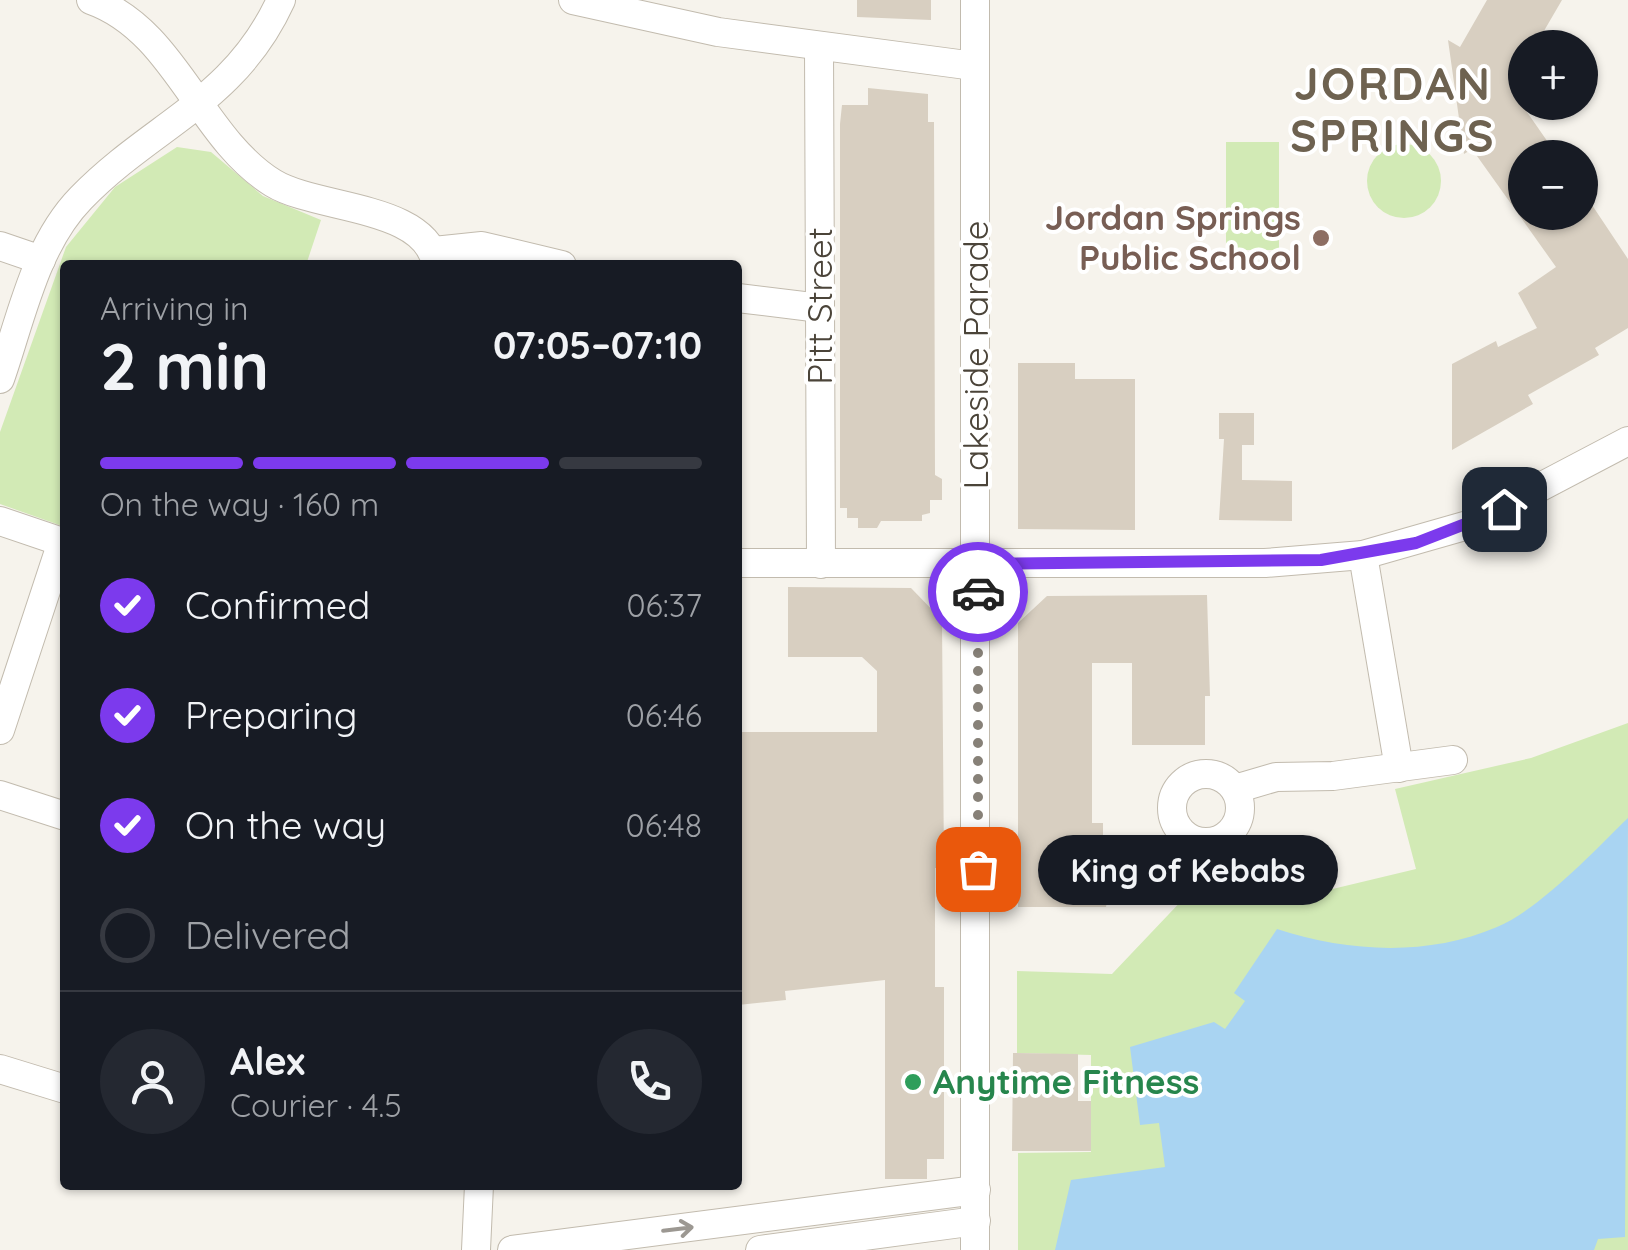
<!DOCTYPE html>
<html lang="en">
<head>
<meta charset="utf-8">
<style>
	body { margin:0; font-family:Quicksand,sans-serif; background:#242831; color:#f1f3f6; height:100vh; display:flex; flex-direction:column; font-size:38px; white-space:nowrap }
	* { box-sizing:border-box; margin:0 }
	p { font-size:32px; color:#9ea1a6 }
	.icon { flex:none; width:55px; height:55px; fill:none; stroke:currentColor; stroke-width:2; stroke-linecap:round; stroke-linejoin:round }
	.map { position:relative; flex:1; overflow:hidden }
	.sheet { position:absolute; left:60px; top:260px; width:682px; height:930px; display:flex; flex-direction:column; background:#171b24; border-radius:10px; box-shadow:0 2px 8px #0004 }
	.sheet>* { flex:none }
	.controls { position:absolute; left:1508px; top:30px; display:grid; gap:20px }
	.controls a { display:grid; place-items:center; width:90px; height:90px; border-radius:50%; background:#171b24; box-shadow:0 2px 8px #0004; font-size:50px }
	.pin { position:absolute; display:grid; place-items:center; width:85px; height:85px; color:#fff; margin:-42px; border-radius:20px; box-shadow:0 5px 15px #0006 }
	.courier { position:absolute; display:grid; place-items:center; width:100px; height:100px; margin:-50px; border:8px solid #7c3aed; border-radius:50%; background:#fff; color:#222; box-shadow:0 2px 12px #0007 }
	.bubble { position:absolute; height:70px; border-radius:35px; background:#171b24; box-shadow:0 2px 8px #0004; font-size:32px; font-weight:700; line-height:70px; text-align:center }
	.overview em { font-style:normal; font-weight:700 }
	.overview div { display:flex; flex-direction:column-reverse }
	.overview { display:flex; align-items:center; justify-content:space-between; height:170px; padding:0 40px }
	h1 { font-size:65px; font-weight:700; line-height:75px }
	.bar { display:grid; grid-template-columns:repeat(4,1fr); gap:15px 10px; align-content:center; height:120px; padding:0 40px }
	.bar i { height:12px; border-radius:8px; background:#363941 }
	.bar .on { background:#7c3aed }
	.bar p { grid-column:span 4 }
	.line { display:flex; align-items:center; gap:25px; padding:0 40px; border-top:2px solid #363941 }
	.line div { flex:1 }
	.round { display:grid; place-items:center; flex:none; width:105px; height:105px; border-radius:52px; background:#242831 }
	ol { padding:0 40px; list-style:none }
	li { display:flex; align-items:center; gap:30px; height:110px }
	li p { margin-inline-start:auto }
	li .icon { padding:10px; border-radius:50%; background:#7c3aed; color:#fff; stroke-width:4 }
	li:last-child { color:#9ea1a6 }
	li i { width:55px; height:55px; border:5px solid #363941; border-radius:50% }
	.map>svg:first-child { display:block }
	.green { fill:#d2eab5 }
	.water { fill:#a9d4f2 }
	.building { fill:#d8cfc1 }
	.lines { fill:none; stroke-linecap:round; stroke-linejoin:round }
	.minor-casing { stroke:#c2bbae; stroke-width:30 }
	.minor { stroke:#fff; stroke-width:28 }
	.oneway { stroke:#9c9892 }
	.done { stroke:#878178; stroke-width:10; stroke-dasharray:0 18 }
	.route { stroke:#7c3aed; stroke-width:12 }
	.education-dot { fill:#8d6e63; stroke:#fff; stroke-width:4 }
	.leisure-dot { fill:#2e9e5b; stroke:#fff; stroke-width:4 }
	.labels { text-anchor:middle; stroke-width:8; stroke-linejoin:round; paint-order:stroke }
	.education-label { font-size:35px; font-weight:bold; fill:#785e54; stroke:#fff; text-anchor:end }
	.street-label { font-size:35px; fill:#4b4439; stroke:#fff }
	.leisure-label { font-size:35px; font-weight:bold; fill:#27864d; stroke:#fff; text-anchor:start }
	.district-label { font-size:45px; font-weight:bold; letter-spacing:2.5px; fill:#6e6250; stroke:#fff }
</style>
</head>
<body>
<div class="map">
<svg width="1628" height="1250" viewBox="0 0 1628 1250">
	<rect width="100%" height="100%" fill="#f6f3ec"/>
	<g class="green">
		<rect x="1226" y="142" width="53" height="108"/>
		<circle cx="1404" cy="181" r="37"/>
		<path d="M177,147l34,5 52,44 58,24 -15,45h-241v262l-65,-23v-72l66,-185 49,-60z"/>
		<path d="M1628,723v527h-610v-97l73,-1v-97l-74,-2v-82l95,3 75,-79 133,-3 96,-23 -21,-80 136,-31z"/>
	</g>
	<path class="water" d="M1628,818l-3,419 -27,2 -4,11h-539l16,-70 94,-13 -6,-44 -19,2 -10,-78 84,-25 11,7 20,-28 -11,-8 43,-64c71,23 150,28 220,-2 43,-18 97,-76 131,-109z"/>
	<g class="building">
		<path d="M857,0h74v20l-74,-3z"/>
		<path d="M1487,0h75l-28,48h-9v16l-10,17 3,18 41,59h-34v54h55v-25l48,72v69l-33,20 4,7 -71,40 5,9 -81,46v-86l44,-23 2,6 39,-19 -19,-35 38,-26 -84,-118 -8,5 -16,-114 12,7z"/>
		<path d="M868,88l60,6v28h6l1,353 7,4v21h-12v13l-8,2v6h-41l-4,7h-19v-10h-11v-10h-7v-384l2,-19h26z"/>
		<path d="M1018,363h57v16h60v151l-117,-1z"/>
		<path d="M1219,413h35v32h-12v35l50,1v40l-73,-1 5,-81h-5z"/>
		<path d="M788,587l123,1 31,32 2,248h-9v119h9v172h-17v20h-42v-199l-100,11 1,9 -48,5v-273h139v-61l-15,-14h-74z"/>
		<path d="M1207,595l3,101h-5v49h-73v-82h-40v160h11v21h7v20h4l-8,43h-88v-284l29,-27z"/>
		<path d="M1013,1053l65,1v47h13v50h-79z"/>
	</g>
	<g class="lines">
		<g class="minor-casing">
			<g id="minor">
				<path d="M91,0c85,30 108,137 182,183 44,27 155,22 163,82"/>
				<path d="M573,0l145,32 256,34"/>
				<path d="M975,0v1250"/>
				<path d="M819,48l2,516"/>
				<path d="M0,246l41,14"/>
				<path d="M434,251l48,-5 80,19"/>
				<path d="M738,298l82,10"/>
				<path d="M0,379c21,-60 35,-134 81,-181 72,-74 154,-97 200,-198"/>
				<path d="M0,521l65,22"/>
				<path d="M1363,555l36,213"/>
				<path d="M738,563h527l98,-8 105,-30 160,-84"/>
				<path d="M0,730l62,-188"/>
				<circle cx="1206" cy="808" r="34"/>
				<path d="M1235,789l41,-12 57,-1 120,-16"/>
				<path d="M0,795l65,21"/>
				<path d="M0,1069l65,20"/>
				<path d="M476,1250l3,-65"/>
				<path d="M512,1250l464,-60"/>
				<path d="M760,1250l216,-29"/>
			</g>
		</g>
		<use href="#minor" class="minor"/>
	</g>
	<defs><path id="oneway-shaft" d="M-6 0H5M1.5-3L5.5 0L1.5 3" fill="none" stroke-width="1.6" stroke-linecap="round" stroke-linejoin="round" transform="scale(2.5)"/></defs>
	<use class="oneway" href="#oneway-shaft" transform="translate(678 1229) rotate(-7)"/>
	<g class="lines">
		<path class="done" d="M978,869v-277"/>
		<path class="route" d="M978,592v-28l343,-4 95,-17 88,-34"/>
	</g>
	<circle class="education-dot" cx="1321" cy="238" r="10"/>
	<circle class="leisure-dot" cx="913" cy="1082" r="10"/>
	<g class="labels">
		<g class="education-label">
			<text x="1301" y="230">Jordan Springs<tspan x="1301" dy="40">Public School</tspan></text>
		</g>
		<g class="street-label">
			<text transform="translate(820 306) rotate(-90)" y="12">Pitt Street</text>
			<text transform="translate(976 355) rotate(-90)" y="12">Lakeside Parade</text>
		</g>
		<g class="leisure-label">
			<text x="933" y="1094">Anytime Fitness</text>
		</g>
		<g class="district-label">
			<text x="1393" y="100">JORDAN<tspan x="1393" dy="52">SPRINGS</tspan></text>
		</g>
	</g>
</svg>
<div class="controls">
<a>+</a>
<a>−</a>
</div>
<div class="pin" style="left:978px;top:869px;background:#ea580c"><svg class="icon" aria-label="bag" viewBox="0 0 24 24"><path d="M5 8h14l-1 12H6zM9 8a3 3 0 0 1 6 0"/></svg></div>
<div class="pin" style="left:1504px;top:509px;background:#1f2937"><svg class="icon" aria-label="home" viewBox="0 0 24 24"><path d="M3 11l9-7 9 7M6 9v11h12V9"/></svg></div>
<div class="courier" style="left:978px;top:592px"><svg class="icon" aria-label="car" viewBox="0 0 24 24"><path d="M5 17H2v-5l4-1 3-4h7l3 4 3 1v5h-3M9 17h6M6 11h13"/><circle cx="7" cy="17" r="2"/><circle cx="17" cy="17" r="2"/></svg></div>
<div class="bubble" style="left:1038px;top:835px;width:300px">King of Kebabs</div>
<section class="sheet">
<div class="overview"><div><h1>2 min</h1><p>Arriving in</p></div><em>07:05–07:10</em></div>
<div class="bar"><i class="on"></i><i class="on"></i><i class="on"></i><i></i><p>On the way · 160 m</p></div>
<ol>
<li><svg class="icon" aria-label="check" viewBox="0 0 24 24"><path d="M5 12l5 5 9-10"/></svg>Confirmed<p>06:37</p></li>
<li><svg class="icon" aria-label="check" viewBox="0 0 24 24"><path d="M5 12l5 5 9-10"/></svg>Preparing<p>06:46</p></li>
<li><svg class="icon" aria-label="check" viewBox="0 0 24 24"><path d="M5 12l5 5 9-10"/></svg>On the way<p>06:48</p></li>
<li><i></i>Delivered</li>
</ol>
<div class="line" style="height:180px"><a class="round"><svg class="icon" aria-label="person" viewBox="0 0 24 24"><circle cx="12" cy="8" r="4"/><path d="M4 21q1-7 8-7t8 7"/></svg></a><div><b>Alex</b><p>Courier · 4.5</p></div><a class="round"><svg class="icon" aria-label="phone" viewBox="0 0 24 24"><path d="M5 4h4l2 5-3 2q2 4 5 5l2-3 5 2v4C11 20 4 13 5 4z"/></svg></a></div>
</section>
</div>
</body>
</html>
